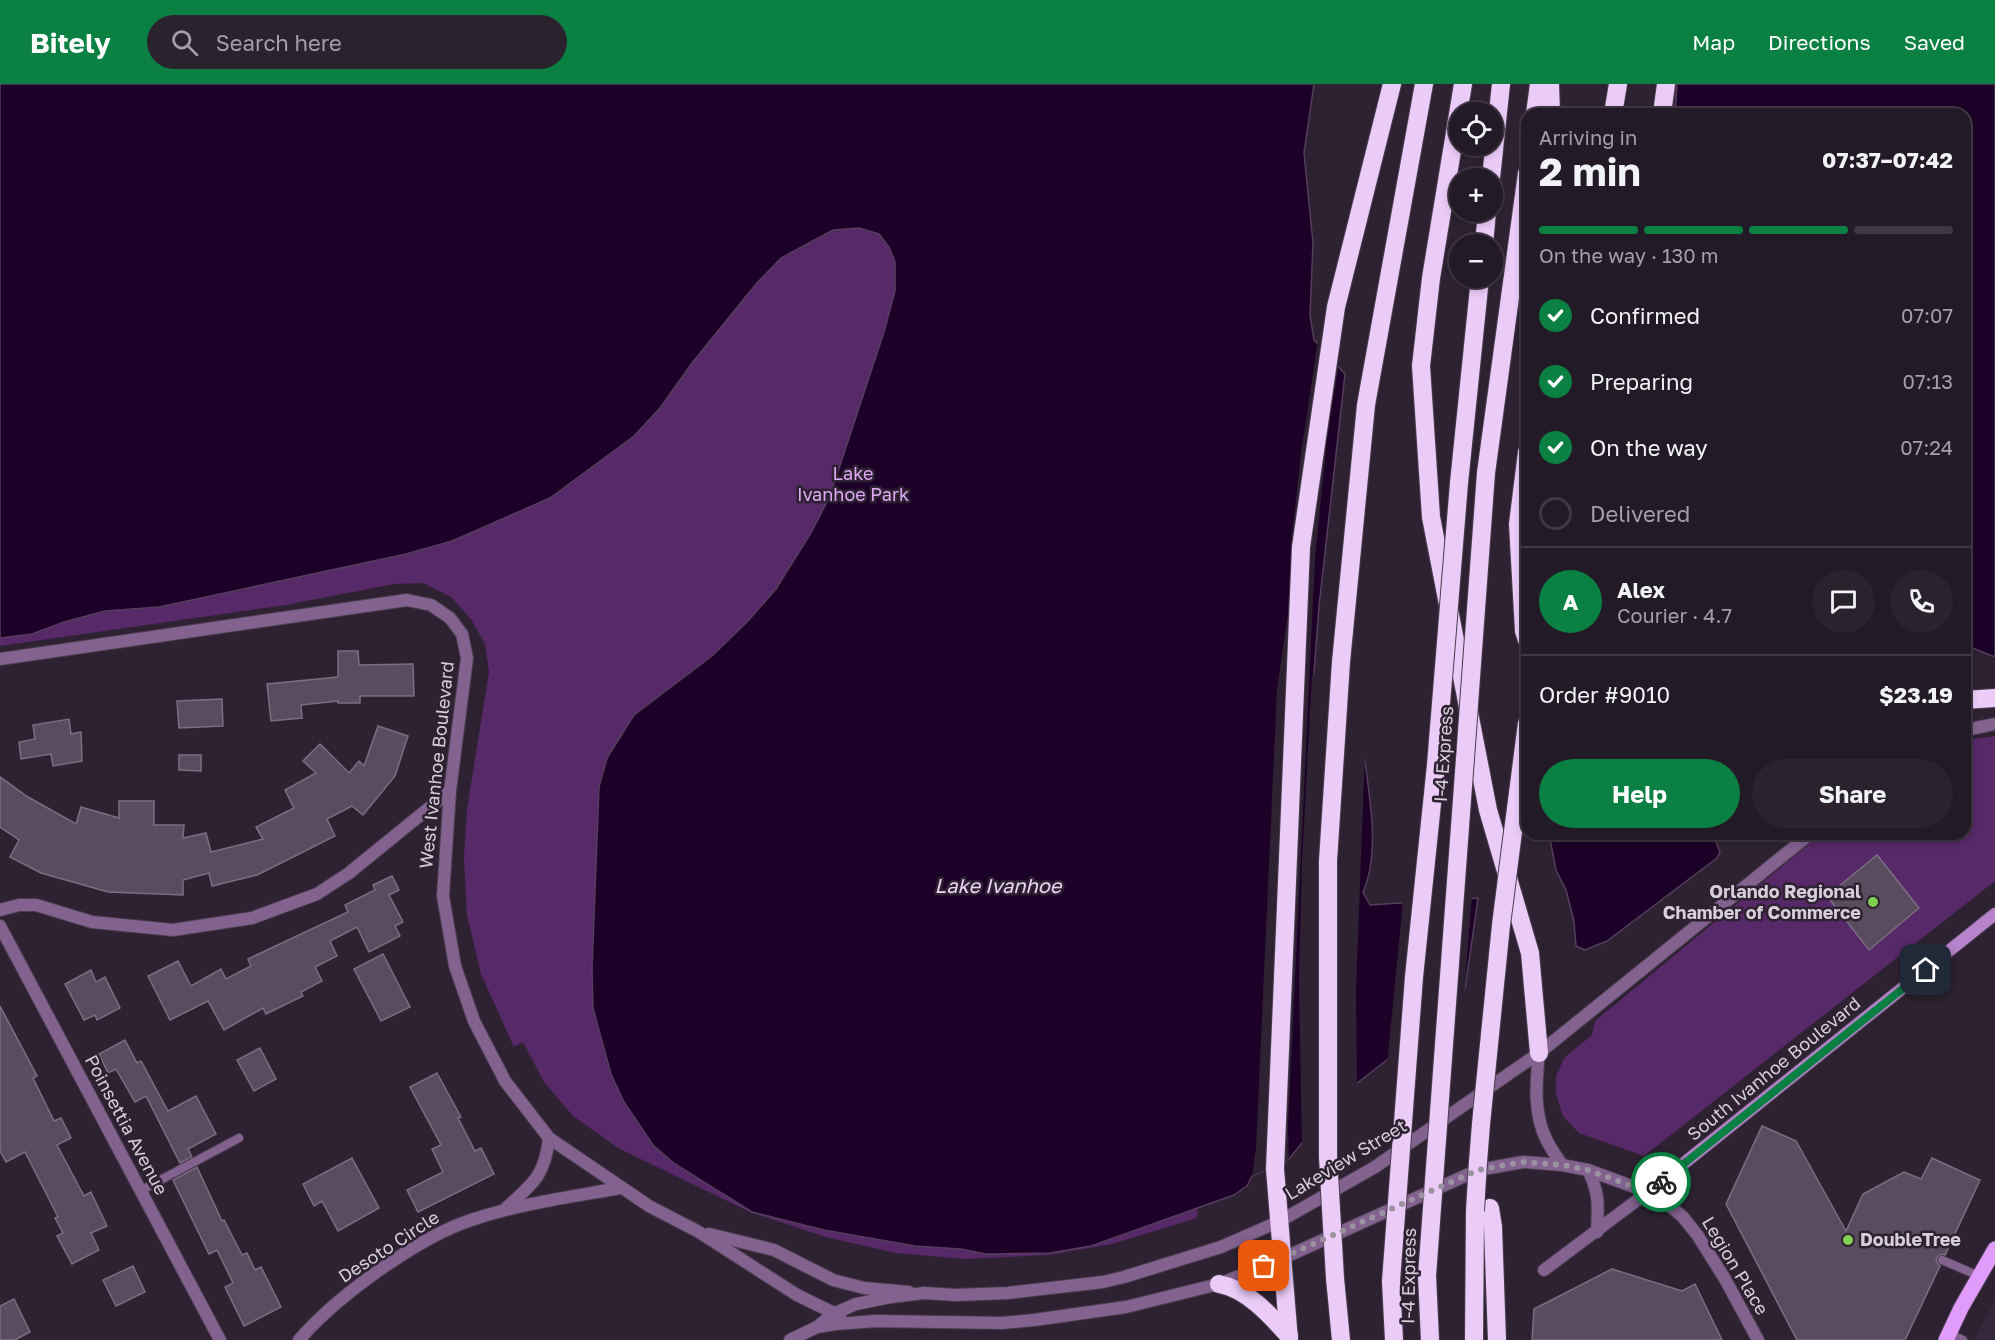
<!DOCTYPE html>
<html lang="en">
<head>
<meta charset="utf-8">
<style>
	body { margin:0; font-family:"Golos Text",sans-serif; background:#2a232e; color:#f1f3f6; height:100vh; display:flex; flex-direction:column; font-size:22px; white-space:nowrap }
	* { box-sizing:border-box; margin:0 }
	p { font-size:20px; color:#a2a1a7 }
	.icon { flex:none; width:33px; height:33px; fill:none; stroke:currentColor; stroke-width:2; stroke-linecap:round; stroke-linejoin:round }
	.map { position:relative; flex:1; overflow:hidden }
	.drawer { position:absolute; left:1521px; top:24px; width:450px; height:732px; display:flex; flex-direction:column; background:#221a26; border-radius:18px; box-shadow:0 3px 9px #0003,0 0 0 2px #3f3843 }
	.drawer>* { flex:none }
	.tools { position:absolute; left:1449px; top:18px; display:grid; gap:12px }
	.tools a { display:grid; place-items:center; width:54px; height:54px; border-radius:50%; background:#221a26; box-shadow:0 3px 9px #0003,0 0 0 2px #3f3843; font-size:30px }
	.pin { position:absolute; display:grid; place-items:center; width:51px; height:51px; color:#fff; margin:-26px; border-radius:12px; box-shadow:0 3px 9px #0006 }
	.courier { position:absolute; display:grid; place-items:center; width:60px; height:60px; margin:-30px; border:4px solid #0b8043; border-radius:50%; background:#fff; color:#222; box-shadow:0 2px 8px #0007 }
	.overview em { font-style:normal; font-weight:700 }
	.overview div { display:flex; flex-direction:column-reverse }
	.overview { display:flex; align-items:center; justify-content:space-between; height:102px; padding:0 18px }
	h1 { font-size:39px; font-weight:700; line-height:45px }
	.bar { display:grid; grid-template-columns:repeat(4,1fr); gap:9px 6px; align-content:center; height:72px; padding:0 18px }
	.bar i { height:8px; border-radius:4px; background:#3f3843 }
	.bar .current { background:#0b8043 }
	.bar p { grid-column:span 4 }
	.line { display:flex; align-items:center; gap:15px; padding:0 18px; border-top:2px solid #3f3843 }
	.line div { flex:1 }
	.round { display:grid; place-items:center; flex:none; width:63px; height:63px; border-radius:32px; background:#2a232e }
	ol { padding:0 18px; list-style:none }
	li { display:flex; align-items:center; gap:18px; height:66px }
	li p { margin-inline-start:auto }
	li .icon { padding:6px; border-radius:50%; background:#0b8043; color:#fff; stroke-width:4 }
	li:last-child { color:#a2a1a7 }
	li i { width:33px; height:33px; border:3px solid #3f3843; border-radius:50% }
	.cta { display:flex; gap:12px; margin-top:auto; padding:12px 18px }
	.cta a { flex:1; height:69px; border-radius:36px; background:#0b8043; color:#fff; font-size:24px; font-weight:700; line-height:69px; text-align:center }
	.cta a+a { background:#2a232e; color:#f1f3f6 }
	header { display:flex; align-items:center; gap:36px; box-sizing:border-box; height:84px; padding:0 30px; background:#0b8043; color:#fff }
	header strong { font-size:28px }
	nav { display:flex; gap:33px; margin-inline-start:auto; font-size:21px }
	.search { width:420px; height:54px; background:#2a232e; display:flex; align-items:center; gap:15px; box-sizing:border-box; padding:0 21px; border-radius:33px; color:#a2a1a7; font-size:22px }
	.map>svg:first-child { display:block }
	.built { fill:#37273d }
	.green { fill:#572968 }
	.water { fill:#1c0027; stroke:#543e5c; stroke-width:1.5 }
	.pier { fill:#2e2232 }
	.building { fill:#594c5e; stroke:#7c6e82; stroke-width:1.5 }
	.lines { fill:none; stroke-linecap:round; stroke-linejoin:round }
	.service-casing { stroke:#493e4d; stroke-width:10 }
	.minor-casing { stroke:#493e4d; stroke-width:14 }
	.tertiary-casing { stroke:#493e4d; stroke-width:14 }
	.secondary-casing { stroke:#493e4d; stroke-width:14 }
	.primary-casing { stroke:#493e4d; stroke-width:17 }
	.motorway-casing { stroke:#493e4d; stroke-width:20 }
	.service { stroke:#836290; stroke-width:8 }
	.minor { stroke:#836290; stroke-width:12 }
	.tertiary { stroke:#836290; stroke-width:12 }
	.secondary { stroke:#b783cc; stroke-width:12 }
	.primary { stroke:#e09bfb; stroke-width:15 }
	.motorway { stroke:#ebcbf8; stroke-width:18 }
	.motorway-bridge-casing { stroke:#493e4d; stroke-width:20; stroke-linecap:butt }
	.motorway-bridge { stroke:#ebcbf8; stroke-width:18 }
	.done { stroke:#9b929f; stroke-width:6; stroke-dasharray:0 10.8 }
	.route { stroke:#0b8043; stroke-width:8 }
	.poi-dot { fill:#80d051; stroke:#2e2232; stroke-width:2 }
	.labels { text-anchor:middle; stroke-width:5; stroke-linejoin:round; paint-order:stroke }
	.park-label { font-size:18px; fill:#dea9f4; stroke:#2e2232 }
	.street-label { font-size:18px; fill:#d6cfd9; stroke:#2e2232 }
	.poi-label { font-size:18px; font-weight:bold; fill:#d6cfd9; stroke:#2e2232; text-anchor:end }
	.water-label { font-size:20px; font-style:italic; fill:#edd3f8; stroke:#2e2232 }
</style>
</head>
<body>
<header>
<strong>Bitely</strong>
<div class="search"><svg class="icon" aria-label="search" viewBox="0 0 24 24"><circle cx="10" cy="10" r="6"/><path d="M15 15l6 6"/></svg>Search here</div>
<nav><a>Map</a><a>Directions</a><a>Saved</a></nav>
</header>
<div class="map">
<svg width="1995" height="1256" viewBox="0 0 1995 1256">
	<rect width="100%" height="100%" fill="#2e2232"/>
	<path class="built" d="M1995,1217v39h-21z"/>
	<g class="green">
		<path d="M0,0h1285l-88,1134 -85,26 -63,11 -84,4 -70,-6 -69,-16 -76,-25 -132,-64 -45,-32 -29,-34 -21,-40 -9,5 -33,-73 -14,-59 -3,-58 3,-48 22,-137 -4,-28 -14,-25 -20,-22 -28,-14 -29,1 -108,21 -286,41z"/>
		<path d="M1995,652v145l-351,275 -65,-23 -16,-17 -7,-22v-18l9,-19 27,-22 3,-14 226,-187h144v-94z"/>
	</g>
	<g class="water">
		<path d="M0,0h1314l-10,69 9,90 -3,72 4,25 31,34 -26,232 -5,67 10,28 19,37 21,18c6,42 16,98 -1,136l7,13 108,-7 -13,91 -34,37 -92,71 -50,62 -37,17 -5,10 -13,9 -143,51 -41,7 -64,1 -25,-5 -46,-3 -91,-16 -72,-18 -77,-48 -22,-19 -29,-43 -13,-28 -18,-66 -1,-39 7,-182 8,-29 27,-43 78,-59 36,-35 28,-32 35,-56 19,-37 54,-164 11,-41v-29l-6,-15 -10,-13 -20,-6 -26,2 -52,28 -25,26 -64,79 -32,45 -26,28 -84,62 -98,43 -46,13 -247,53 -54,4 -41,11 -32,12 -32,4z"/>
		<path d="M1677,0h318v573l-30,-12v-531h-290z"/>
		<path d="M1549,750h156l10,5 5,13 -3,6 -110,83 -22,9 -9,-4 -2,-25 -8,-31 -10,-20z"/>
	</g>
	<g class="pier">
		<path d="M1318,256l21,22 -12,77 -12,120 -27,568 1,32 -37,17 4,-28 21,-459 11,-76 4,-78 9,-82z"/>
		<path d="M1317,589l9,27 19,36 20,17 -9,237 1,96 -16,13 -39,49 -3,-168 3,-119 10,-186z"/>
		<path d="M1472,811l-8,100 -31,34 -46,36 16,-164z"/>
	</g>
	<g class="building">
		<path d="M338,567h20l1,14 54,-1 1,32h-54v7h-22v-2l-37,4 1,13 -31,3 -4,-37 71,-7z"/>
		<path d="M222,615l1,27 -44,2 -2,-27z"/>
		<path d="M69,635l2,15 10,-2 1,29 -29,5 -2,-12 -30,5 -2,-17 16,-3 -2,-14z"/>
		<path d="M378,642l30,10 -13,40 -32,39 -11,-9 -25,13 8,17 -78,39 -45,11 -3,-13 -26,7v15l-75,-3 -67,-19 -31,-16 9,-17 -19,-13v-50l28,20 48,27 5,-17 38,11v-17h35v24h30l-1,13 23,-5 5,19 52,-13 -7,-12 38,-19 -9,-18 31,-17 -13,-12 17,-17 29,29 10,-12 5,5z"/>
		<path d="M179,671h22v16l-22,-1z"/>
		<path d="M1877,771l42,53 -50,42 -42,-54z"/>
		<path d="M392,792l7,14 -10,5 14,27 -8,4 5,10 -31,16 -12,-25 -27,14 7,15 -22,11 7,14 -21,11 2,4 -37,18 -3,-6 -39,22 -16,-29 -38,19 -22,-44 30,-15 13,25 30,-17 5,10 25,-13 -3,-7 100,-47 -3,-7 30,-15 -2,-5z"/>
		<path d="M383,870l27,53 -29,14 -27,-52z"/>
		<path d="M91,886l5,12 9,-5 15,31 -23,12 -2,-5 -11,5 -19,-36z"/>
		<path d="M0,922l37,70 -4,2 21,43 7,-3 10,20 -14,7 27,51 7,-4 16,34 -16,7 8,17 -27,14 -15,-28 6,-3 -8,-15 3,-1 -33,-65 -19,10 -6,-11z"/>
		<path d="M125,956l12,23 4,-2 27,50 28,-15 20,38 -28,15 4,8 -12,6 -34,-67 -11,6 -19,-33 -8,4 -9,-19z"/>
		<path d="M260,964l16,31 -22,12 -17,-31z"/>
		<path d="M437,989l24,44 -3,1 17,33 6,-3 13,26 -76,38 -11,-22 36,-18 -11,-23 9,-4 -31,-58z"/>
		<path d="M1762,1042l34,15 50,90 17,-37 41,-22 17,7 11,-21 48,22 -35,75 -4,-1 -4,3 -1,4 4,5 -35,74h-108l-71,-136z"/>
		<path d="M352,1074l27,50 -41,23 -16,-30 -8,5 -11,-22z"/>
		<path d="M197,1083l25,54 2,-1 18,35 5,-2 8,17 6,-3 20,40 -37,19 -19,-39 8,-4 -16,-33 -8,4 -36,-74z"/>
		<path d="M133,1182l12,26 -29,14 -13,-26z"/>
		<path d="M1612,1185l70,22 13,-7 27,56h-190l2,-31z"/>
		<path d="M14,1215l16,33 -15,8h-15v-34z"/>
	</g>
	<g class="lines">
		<g class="service-casing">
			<g id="service">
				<path d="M140,1107l99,-53"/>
				<path d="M1942,1176l37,16"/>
				<path d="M1949,1250l14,6"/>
			</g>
		</g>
		<g class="minor-casing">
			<g id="minor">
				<path d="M0,575l407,-59 24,5 19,13 12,16 5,24 -17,133 -7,105 12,70 19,55 31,60 44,57 100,68 50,26 98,63 43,21"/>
				<path d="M0,826l19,-5h17l56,17 81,8 79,-12 65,-24 32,-21 101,-82"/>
				<path d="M0,842l220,414"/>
				<path d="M1588,1086c12,25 10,34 9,62"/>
				<path d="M504,1126c27,-25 41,-33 45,-72"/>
				<path d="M709,1150l65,16 59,30 31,8 45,4"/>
				<path d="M1544,1186l104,-78"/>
				<path d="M299,1256c37,-43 118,-102 172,-120 48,-16 99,-23 149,-32"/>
			</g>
		</g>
		<g class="tertiary-casing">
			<g id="tertiary">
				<path d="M1965,646l30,-6"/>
				<path d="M1539,969c-3,29 -6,61 8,88 4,8 10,16 15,24"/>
				<path d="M817,1243l16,-13 23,-10 35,-7 33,-4 32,2 52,-2 95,-11 21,-5 97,-30 59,-26 95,-54 164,-114 271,-219"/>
				<path d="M790,1256l27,-13 19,-3 40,-3 126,2 32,-3 92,-13 93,-23 62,-25 197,-89 45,-8 39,3 26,5 60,22 17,10 18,15 15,19 27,43 33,61"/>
			</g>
		</g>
		<g class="secondary-casing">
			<path id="secondary" d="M1648,1108l347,-278"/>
		</g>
		<g class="primary-casing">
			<path id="primary" d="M1946,1256l15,-32 34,-59"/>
		</g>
		<g class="motorway-casing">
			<g id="motorway">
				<path d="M1463,0l-32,194 -10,88 10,151 57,293 42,143 9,100"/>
				<path d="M1550,0l1,30"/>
				<path d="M1535,30l4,-30"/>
				<path d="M1613,30l5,-30"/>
				<path d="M1662,30l4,-30"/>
				<path d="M1491,94l10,-94"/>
				<path d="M1484,160l3,-32"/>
				<path d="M1527,368l-9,72 6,107 3,9"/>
				<path d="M1486,389l41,-300"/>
				<path d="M1459,399l21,-205"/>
				<path d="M1341,578l25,-257 58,-321"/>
				<path d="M1965,616l30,-2"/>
				<path d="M1478,1078l3,-38"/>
				<path d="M1490,1124l3,19 4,113"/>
				<path d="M1427,1192l3,64"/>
				<path d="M1335,1194l6,62"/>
				<path d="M1391,1197l3,59"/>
				<path d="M1219,1200c28,5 51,31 70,52"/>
				<path d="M1289,1256l-14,-171 26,-622 35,-240 56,-223"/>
				<path d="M1474,1256l1,-129"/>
			</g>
		</g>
		<use href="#service" class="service"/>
		<use href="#minor" class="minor"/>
		<use href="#tertiary" class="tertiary"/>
		<use href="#secondary" class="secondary"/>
		<use href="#primary" class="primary"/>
		<use href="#motorway" class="motorway"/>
		<g class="motorway-bridge-casing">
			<g id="motorway-bridge">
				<path d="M1481,1040l20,-199 26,-202"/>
				<path d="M1475,1127l3,-49"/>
				<path d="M1427,1192l59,-803"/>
				<path d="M1335,1194l-7,-121v-296l13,-199"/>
				<path d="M1391,1197l23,-304 22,-212 23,-282"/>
			</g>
		</g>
		<use href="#motorway-bridge" class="motorway-bridge"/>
	</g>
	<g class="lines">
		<path class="done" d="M1264,1182l214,-96 44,-8 40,3 26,5 60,22 13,-10"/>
		<path class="route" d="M1661,1098l265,-212"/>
	</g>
	<g class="poi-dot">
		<circle cx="1873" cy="818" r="6"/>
		<circle cx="1848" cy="1156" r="6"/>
	</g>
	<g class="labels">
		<g class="park-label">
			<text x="853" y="396">Lake<tspan x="853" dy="21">Ivanhoe Park</tspan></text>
		</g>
		<g class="street-label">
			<text transform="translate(1444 670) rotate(-86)" y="6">I-4 Express</text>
			<text transform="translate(437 681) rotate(-84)" y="6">West Ivanhoe Boulevard</text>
			<text transform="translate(1774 985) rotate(-39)" y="6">South Ivanhoe Boulevard</text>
			<text transform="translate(126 1041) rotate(62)" y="6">Poinsettia Avenue</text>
			<text transform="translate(1346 1076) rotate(-31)" y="6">Lakeview Street</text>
			<text transform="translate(389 1163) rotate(-33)" y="6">Desoto Circle</text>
			<text transform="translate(1735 1182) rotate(59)" y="6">Legion Place</text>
			<text transform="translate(1409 1192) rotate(-89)" y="6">I-4 Express</text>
		</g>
		<g class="poi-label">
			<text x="1861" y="814">Orlando Regional<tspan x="1861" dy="21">Chamber of Commerce</tspan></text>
			<text x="1860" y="1162" text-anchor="start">DoubleTree</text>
		</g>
		<g class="water-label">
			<text x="998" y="809">Lake Ivanhoe</text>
		</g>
	</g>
</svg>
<div class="tools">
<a><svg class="icon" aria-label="locate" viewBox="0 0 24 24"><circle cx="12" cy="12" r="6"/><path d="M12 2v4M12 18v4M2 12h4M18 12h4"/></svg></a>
<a>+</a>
<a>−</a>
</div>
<div class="pin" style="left:1264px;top:1182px;background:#ea580c"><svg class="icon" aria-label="bag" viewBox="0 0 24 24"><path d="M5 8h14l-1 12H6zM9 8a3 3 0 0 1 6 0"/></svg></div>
<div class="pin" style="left:1926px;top:886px;background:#1f2937"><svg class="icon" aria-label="home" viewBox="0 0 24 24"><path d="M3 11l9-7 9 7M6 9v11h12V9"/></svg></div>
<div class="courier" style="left:1661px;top:1098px"><svg class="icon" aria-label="bike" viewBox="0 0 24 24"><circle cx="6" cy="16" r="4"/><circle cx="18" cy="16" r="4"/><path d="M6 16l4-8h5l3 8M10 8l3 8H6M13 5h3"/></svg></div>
<section class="drawer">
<div class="overview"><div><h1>2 min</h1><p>Arriving in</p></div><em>07:37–07:42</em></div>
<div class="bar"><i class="current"></i><i class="current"></i><i class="current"></i><i></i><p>On the way · 130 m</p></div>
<ol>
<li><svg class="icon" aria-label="check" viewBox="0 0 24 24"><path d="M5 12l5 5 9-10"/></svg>Confirmed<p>07:07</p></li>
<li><svg class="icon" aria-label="check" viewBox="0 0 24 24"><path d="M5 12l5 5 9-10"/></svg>Preparing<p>07:13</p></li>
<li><svg class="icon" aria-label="check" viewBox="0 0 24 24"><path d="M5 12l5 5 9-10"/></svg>On the way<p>07:24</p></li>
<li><i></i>Delivered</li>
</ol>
<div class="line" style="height:108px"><b class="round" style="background:#0b8043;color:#fff">A</b><div><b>Alex</b><p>Courier · 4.7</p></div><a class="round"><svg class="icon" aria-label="chat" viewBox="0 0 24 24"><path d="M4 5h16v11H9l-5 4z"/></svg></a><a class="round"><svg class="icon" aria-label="phone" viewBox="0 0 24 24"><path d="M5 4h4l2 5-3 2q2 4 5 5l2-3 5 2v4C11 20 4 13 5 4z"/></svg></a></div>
<div class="line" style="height:78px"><div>Order #9010</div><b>$23.19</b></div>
<div class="cta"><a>Help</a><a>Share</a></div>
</section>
</div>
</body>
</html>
